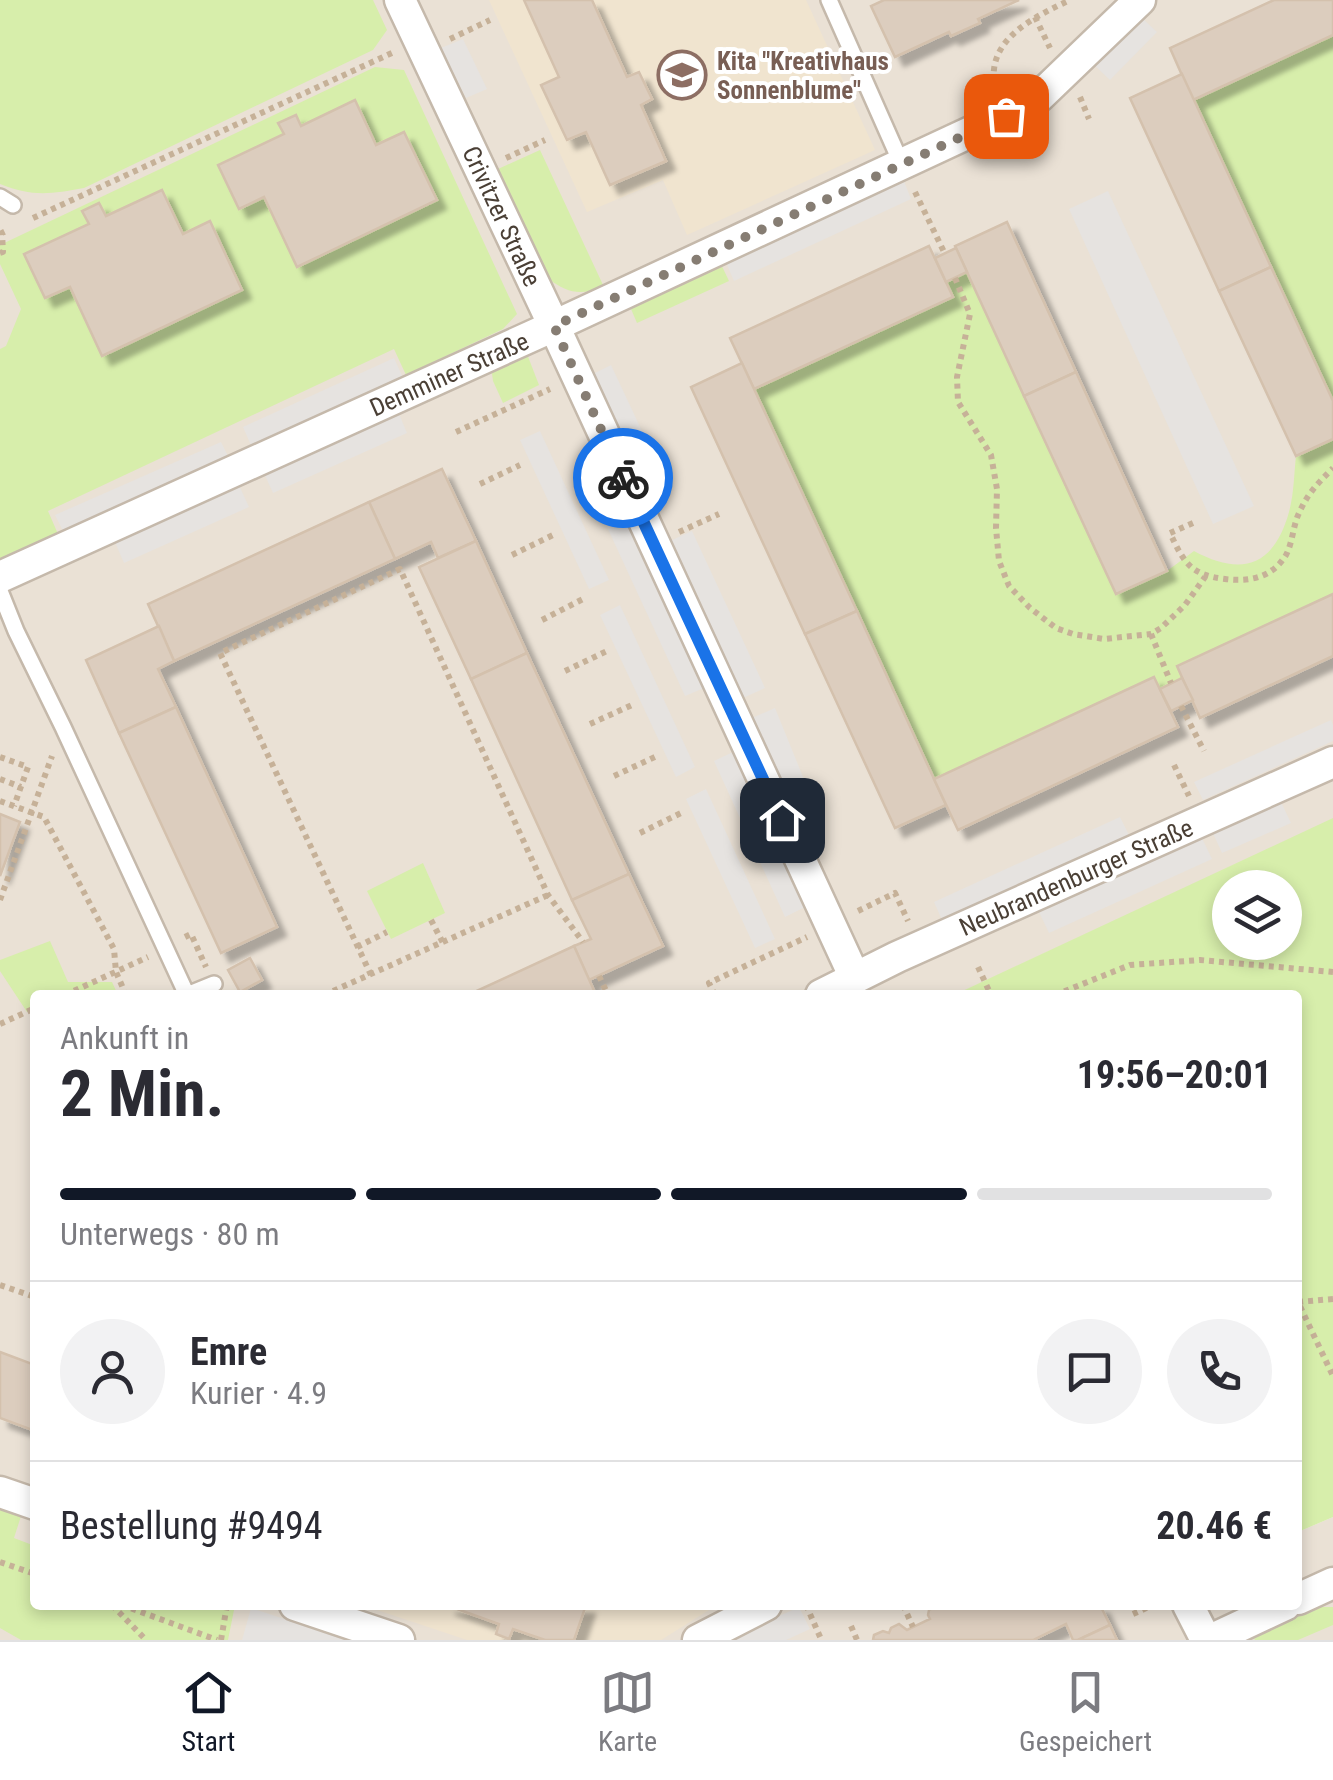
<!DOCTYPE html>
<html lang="de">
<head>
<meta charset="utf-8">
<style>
	body { margin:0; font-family:"Roboto Condensed",sans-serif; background:#f2f2f3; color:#2b2b33; height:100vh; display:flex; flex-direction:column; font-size:38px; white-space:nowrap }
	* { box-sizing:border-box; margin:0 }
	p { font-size:32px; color:#7c7c81 }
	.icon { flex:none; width:55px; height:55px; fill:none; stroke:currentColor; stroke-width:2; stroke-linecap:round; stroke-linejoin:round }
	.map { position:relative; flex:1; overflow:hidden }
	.side { position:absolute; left:30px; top:990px; width:1272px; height:620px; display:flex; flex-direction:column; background:#fff; border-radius:10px; box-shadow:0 5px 15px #0003 }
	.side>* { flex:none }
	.fabs { position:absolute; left:1212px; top:870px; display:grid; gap:20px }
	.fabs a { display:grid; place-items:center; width:90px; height:90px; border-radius:50%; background:#fff; box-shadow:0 5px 15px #0003; font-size:50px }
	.pin { position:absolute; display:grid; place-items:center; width:85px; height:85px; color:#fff; margin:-42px; border-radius:20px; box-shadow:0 5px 15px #0006 }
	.courier { position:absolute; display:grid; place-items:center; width:100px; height:100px; margin:-50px; border:8px solid #1a73e8; border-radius:50%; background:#fff; color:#222; box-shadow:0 2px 12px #0007 }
	.overview em { font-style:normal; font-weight:700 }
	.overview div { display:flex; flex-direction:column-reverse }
	.overview { display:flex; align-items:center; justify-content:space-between; height:170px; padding:0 30px }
	h1 { font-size:65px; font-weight:700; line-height:75px }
	.bar { display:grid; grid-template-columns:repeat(4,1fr); gap:15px 10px; align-content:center; height:120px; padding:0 30px }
	.bar i { height:12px; border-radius:8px; background:#e1e1e2 }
	.bar .active { background:#111827 }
	.bar p { grid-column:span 4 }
	.line { display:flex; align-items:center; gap:25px; padding:0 30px; border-top:2px solid #e1e1e2 }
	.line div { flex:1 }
	.round { display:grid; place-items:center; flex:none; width:105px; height:105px; border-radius:52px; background:#f2f2f3 }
	.menu { display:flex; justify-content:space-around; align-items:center; height:140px; border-top:2px solid #e1e1e2; background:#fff; font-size:28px; color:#7c7c81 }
	.menu a { display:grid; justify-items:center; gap:5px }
	.menu .active { color:#111827 }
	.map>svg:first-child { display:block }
	.residential { fill:#eae1d5 }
	.education { fill:#f0e4cf }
	.green { fill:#d7eeab; fill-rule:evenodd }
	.parking { fill:#e6e3e0 }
	.building { fill:#dccdbe; stroke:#d4c1ad; stroke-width:2.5; filter:url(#shadow) }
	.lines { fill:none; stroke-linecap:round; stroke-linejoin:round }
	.lane-casing { stroke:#c5b9ab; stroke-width:20 }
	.street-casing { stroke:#c5b9ab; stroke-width:35 }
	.path { stroke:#c6b198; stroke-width:6; stroke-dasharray:5 5; stroke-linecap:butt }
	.lane { stroke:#fff; stroke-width:15 }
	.street { stroke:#fff; stroke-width:30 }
	.done { stroke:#867d73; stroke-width:10; stroke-dasharray:0 18 }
	.route { stroke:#1a73e8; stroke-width:12 }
	.labels { text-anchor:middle; stroke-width:8; stroke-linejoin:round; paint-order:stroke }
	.education-label { font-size:25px; font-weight:bold; fill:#785e54; stroke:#fff; text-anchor:start }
	.street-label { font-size:25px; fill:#4a3f35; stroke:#fff }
</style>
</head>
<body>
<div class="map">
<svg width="1333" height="1640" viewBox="0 0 1333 1640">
	<defs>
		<filter id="shadow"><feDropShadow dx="9" dy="9" stdDeviation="2.5" flood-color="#0004"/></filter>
	</defs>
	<rect width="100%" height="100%" fill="#f5f0e7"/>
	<path class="residential" d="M0,0h1333v819l-378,176h-920v610h1263v-73l35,-15v123h-1333z"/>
	<g class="education">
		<path d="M489,0h317l69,150 -188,85 -24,-55 -76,32z"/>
		<path d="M362,1605h355l-56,35h-194z"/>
	</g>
	<g class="green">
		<path d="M0,0h373l14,30 -14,20 -289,138c-33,6 -52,9 -84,-4z"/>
		<path d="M1333,35v366l-140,-301z"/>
		<path d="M375,67l29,3 113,244 -14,15 -97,46 -12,-26 -346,162 10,23 -58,27v-212l6,-3 15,-37 -21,-45v-19z"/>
		<path d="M540,150l64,137c-23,8 -36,7 -55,-8l-51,-110z"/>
		<path d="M719,260l10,21 -92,42 -9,-21z"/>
		<path d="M967,272l149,321 51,-22 27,-20c48,26 80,15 95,-39 5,-18 5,-38 7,-56l37,-17v155l-155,72 4,12 -22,11 -6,-12 -220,102 -180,-390 198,-91 -6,-16z"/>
		<path d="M527,354l12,31 -36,18 -10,-22 -2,-15z"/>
		<path d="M1333,818v699l-35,15v-537h-344zM1230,888h55v54h-55z"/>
		<path d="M423,863l22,50 -54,26 -24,-48z"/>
		<path d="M50,941l18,41h44l6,13h-83v16l-8,1 -27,-41v-11z"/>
		<path d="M0,1509l21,7 -7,22 21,8v59h161l13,5 26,-5 -7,35h-207l-21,-12z"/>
		<path d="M1316,1607h17v18l-35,15h-43l-2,-4 45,-25z"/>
	</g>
	<g class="parking">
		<path d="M1140,16l17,16 -47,48 -17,-16z"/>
		<path d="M463,39l24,50 -21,9 -25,-50z"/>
		<path d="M902,176l9,23 -177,82 -10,-23z"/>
		<path d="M1108,191l146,315 -41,18 -144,-315z"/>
		<path d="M394,358l10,22 -151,70 -10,-23z"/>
		<path d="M611,365l54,115 -19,9 -53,-115z"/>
		<path d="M397,409l10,24 -134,60 -10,-22z"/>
		<path d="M540,431l69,149 -20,9 -69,-149z"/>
		<path d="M221,442l9,18 -164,77 -11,-22z"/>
		<path d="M607,480l97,208 -19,8 -96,-208z"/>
		<path d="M238,483l11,24 -125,56 -10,-23z"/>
		<path d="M692,531l73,157 -22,10 -73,-157z"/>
		<path d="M620,605l75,162 -19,10 -76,-162z"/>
		<path d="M775,708l39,96 -18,8 -44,-94z"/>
		<path d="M1331,720l2,5v16l-130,59 -9,-18z"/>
		<path d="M733,752l72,155 -20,10 -71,-156z"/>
		<path d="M706,789l69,150 -20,9 -69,-149z"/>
		<path d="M1280,800l11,23 -69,30 -10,-22z"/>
		<path d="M1120,817l9,18 -187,85 -8,-18z"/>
		<path d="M1201,836l11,23 -163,74 -10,-21z"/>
		<path d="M799,1607l11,22 -24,11h-59z"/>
		<path d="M251,1608l97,32h-106z"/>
	</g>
	<g class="building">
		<path d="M524,0h68l35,77 12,-5 13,27 -11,6 25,56 -56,24 -24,-53 -19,8 -26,-55 18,-8z"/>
		<path d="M884,0h135l-41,19 2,4 -29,13 -2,-4 -54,25 -24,-51z"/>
		<path d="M1274,0h59v35l-140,65 -23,-52z"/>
		<path d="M1182,74l89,193 -52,24 -89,-193z"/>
		<path d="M355,100l21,45 28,-13 33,68 -140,67 -33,-70 -25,12 -21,-44 66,-31 -6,-11 18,-8 5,11z"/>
		<path d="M162,190l21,44 27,-13 32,69 -140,66 -32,-69 -25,11 -21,-44 65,-30 -7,-13 17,-8 7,13z"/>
		<path d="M1007,222l69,150 -52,24 -69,-150z"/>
		<path d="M929,246l24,51 -199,92 -24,-51z"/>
		<path d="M956,248l11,24 -21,10 -11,-24z"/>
		<path d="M1271,267l62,134v38l-37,17 -77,-165z"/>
		<path d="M742,363l115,248 -52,23 -114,-247z"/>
		<path d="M1076,372l91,199 -51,23 -92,-198z"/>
		<path d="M442,469l34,72 -38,17 -7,-16 -36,17 -26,-57z"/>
		<path d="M369,502l26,57 -221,102 -26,-57z"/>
		<path d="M476,541l51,112 -56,26 -52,-112z"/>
		<path d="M1333,594v62l-133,62 -23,-52z"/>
		<path d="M857,611l89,194 -51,23 -90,-194z"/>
		<path d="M159,626l15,35 -16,8 18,38 -57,26 -33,-73z"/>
		<path d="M527,653l102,221 -57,26 -101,-221z"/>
		<path d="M1154,677l24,50 -220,103 -24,-51z"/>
		<path d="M1182,678l11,22 -22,11 -11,-22z"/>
		<path d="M176,707l101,220 -56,26 -102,-220z"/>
		<path d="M0,814l20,8 -20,54z"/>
		<path d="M629,874l34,72 -74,34 -15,-34 17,-7 -19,-39z"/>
		<path d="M574,946l22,49h-128z"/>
		<path d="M250,958l12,22 -22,12 -12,-22z"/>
		<path d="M0,1352l35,13v66l-35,-13z"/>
		<path d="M446,1605h140l-12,35h-29l-32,-11 -4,10 -13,-5 3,-10z"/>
		<path d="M939,1605l5,2 1,-2h155l10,20 -32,15h-5l-7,-16 -33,16h-160l1,-5 9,-4 6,2 2,-5 8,-4 8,6 23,-11 -2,-4 1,-5z"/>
		<path d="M1110,1625l7,15h-39z"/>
	</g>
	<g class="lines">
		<g class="lane-casing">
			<g id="lane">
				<path d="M829,0l73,165"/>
				<path d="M0,197l13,8"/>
				<path d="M0,591l16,40 47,96 124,268 27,-11"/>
			</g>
		</g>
		<g class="street-casing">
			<g id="street">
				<path d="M400,0l154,326 301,652"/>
				<path d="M0,577l554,-251 468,-218 18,-12 100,-96"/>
				<path d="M821,995l76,-38 436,-195"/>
				<path d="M0,1492l35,12"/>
				<path d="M1298,1599l35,-16"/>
				<path d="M295,1605l104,35"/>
				<path d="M1188,1605l18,35"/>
				<path d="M698,1640l68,-35"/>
				<path d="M1210,1640l75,-35"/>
			</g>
		</g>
		<g class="path">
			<path d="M1035,17l15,31"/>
			<path d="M450,39l40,-19"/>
			<path d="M996,91c-14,-50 38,-74 74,-91"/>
			<path d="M1080,97l9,22"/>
			<path d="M506,158l39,-18"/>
			<path d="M915,192l30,62"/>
			<path d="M33,218l361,-166"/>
			<path d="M0,253l3,-1 -1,-19 6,-3"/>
			<path d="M955,278l15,36 -13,63 1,25 33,53 6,34 -1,39 3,33 10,25 21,22 26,20 17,6 31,5 47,-5 10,-6 24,-23 20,-28"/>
			<path d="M456,432l94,-43"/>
			<path d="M480,484l40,-19"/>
			<path d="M1193,523l-23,10c14,30 21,42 55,46 24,3 47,-1 61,-24 7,-13 7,-31 14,-44 8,-18 19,-29 33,-43"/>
			<path d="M679,532l40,-18"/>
			<path d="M512,555l41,-20"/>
			<path d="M542,620l41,-21"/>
			<path d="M1151,634l20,49"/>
			<path d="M565,671l42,-20"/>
			<path d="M1181,706l23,45"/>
			<path d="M590,724l42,-19"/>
			<path d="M0,757l28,10 -14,39"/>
			<path d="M1174,765l15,31"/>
			<path d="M614,776l43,-20"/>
			<path d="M0,779l21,8"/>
			<path d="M0,801l44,16 70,132 2,23 10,23"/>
			<path d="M640,833l43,-21"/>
			<path d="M0,900l52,-144"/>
			<path d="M858,911l37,-18 13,28"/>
			<path d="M431,920l12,23"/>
			<path d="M185,937l6,-3 15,33"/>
			<path d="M357,947l30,-15"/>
			<path d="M978,967l13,28"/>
			<path d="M371,975l-151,-322 180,-84 148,326 35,47"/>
			<path d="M599,976l9,19"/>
			<path d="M65,995l83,-38"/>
			<path d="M324,995l224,-100"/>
			<path d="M715,995l-6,-12 98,-46"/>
			<path d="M1055,995l75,-30 70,-5 133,12"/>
			<path d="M0,1024l35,-16"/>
			<path d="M0,1285l35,12"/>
			<path d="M1333,1299l-35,3 35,74"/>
			<path d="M0,1562l35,12"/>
			<path d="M112,1605l34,35"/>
			<path d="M122,1605l95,35"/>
			<path d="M806,1605l15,34"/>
			<path d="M903,1605l10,22"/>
			<path d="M1133,1614l20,-9"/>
			<path d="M851,1626l6,14"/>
			<path d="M221,1640l6,-35"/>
		</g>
		<use href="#lane" class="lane"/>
		<use href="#street" class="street"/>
	</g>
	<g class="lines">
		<path class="done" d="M623,478l-69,-152 452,-210"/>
		<path class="route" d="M623,478l159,342"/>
	</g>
	<defs>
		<g id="school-ring" transform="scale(2.5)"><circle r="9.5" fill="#fff" stroke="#8d6e63" stroke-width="1.5"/><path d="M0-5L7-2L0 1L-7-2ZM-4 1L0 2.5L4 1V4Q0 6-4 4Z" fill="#8d6e63"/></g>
	</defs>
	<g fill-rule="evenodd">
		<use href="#school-ring" x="682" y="75"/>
	</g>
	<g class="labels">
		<g class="education-label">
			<text x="717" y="70">Kita "Kreativhaus<tspan x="717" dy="29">Sonnenblume"</tspan></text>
		</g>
		<g class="street-label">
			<text transform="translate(502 216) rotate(65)" y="9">Crivitzer Straße</text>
			<text transform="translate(449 374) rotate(-24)" y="9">Demminer Straße</text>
			<text transform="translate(1076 877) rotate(-24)" y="9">Neubrandenburger Straße</text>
		</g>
	</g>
</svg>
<div class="fabs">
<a><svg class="icon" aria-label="layers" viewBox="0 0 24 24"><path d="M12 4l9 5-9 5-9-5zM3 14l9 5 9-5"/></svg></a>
</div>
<div class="pin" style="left:1006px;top:116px;background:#ea580c"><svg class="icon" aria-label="bag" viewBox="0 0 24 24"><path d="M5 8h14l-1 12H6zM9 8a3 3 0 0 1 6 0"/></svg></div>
<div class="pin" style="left:782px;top:820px;background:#1f2937"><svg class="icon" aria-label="home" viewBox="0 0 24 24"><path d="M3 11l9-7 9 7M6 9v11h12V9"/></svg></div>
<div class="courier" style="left:623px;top:478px"><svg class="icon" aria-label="bike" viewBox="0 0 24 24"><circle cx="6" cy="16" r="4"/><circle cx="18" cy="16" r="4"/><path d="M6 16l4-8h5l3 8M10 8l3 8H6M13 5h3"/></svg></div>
<section class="side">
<div class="overview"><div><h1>2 Min.</h1><p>Ankunft in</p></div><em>19:56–20:01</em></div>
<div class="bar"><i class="active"></i><i class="active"></i><i class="active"></i><i></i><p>Unterwegs · 80 m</p></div>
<div class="line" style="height:180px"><a class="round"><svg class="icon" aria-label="person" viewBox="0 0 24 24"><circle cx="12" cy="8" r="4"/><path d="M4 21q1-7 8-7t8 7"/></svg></a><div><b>Emre</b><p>Kurier · 4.9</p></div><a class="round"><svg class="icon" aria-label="chat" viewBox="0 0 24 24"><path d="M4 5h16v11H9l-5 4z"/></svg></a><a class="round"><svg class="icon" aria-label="phone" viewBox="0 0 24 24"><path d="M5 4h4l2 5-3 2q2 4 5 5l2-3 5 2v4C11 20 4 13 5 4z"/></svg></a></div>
<div class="line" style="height:130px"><div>Bestellung #9494</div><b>20.46 €</b></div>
</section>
</div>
<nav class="menu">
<a class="active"><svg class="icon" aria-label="home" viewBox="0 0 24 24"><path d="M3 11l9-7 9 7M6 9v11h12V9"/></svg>Start</a>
<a><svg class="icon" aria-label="map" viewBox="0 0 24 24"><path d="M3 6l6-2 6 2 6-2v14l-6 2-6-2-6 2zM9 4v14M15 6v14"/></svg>Karte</a>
<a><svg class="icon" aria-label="saved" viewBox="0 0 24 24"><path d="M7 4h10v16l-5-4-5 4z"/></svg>Gespeichert</a>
</nav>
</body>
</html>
